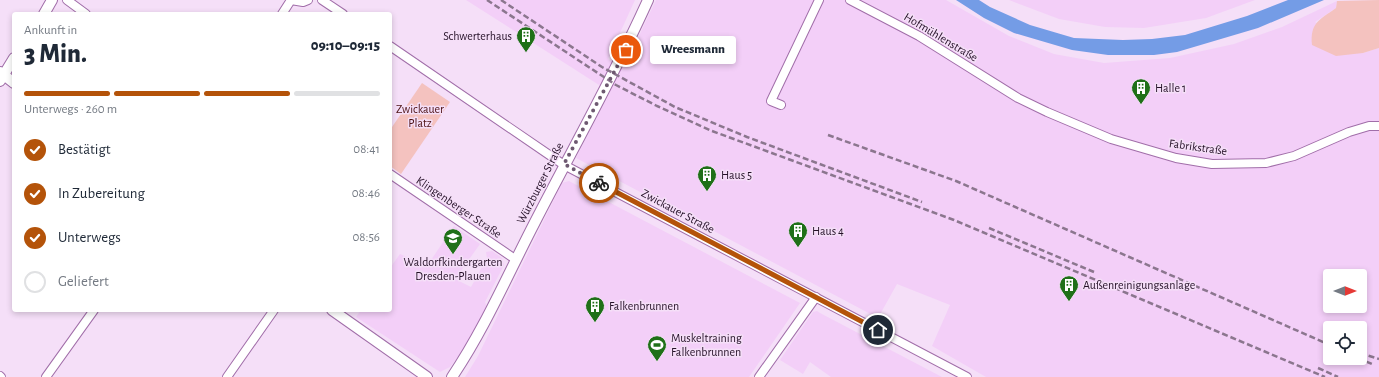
<!DOCTYPE html>
<html lang="de">
<head>
<meta charset="utf-8">
<style>
	body { margin:0; font-family:"Alegreya Sans",sans-serif; background:#f2f2f3; color:#1f2937; height:100vh; display:flex; flex-direction:column; font-size:15px; white-space:nowrap }
	* { box-sizing:border-box; margin:0 }
	p { font-size:13px; color:#747a83 }
	.icon { flex:none; width:22px; height:22px; fill:none; stroke:currentColor; stroke-width:2; stroke-linecap:round; stroke-linejoin:round }
	.map { position:relative; flex:1; overflow:hidden }
	.details { position:absolute; left:12px; top:12px; width:380px; height:300px; display:flex; flex-direction:column; background:#fff; border-radius:4px; box-shadow:0 2px 6px #0003 }
	.details>* { flex:none }
	.needle { width:26px; rotate:90deg }
	.controls { position:absolute; left:1323px; top:269px; display:grid; gap:8px }
	.controls a { display:grid; place-items:center; width:44px; height:44px; border-radius:4px; background:#fff; box-shadow:0 2px 6px #0003; font-size:20px }
	.pin { position:absolute; display:grid; place-items:center; width:34px; height:34px; color:#fff; margin:-17px; border:2px solid #fff; border-radius:50%; box-shadow:0 1px 4px #0007 }
	.courier { position:absolute; display:grid; place-items:center; width:40px; height:40px; margin:-20px; border:3px solid #b45309; border-radius:50%; background:#fff; color:#222; box-shadow:0 1px 5px #0007 }
	.bubble { position:absolute; height:28px; border-radius:4px; background:#fff; box-shadow:0 2px 6px #0003; font-size:13px; font-weight:800; line-height:28px; text-align:center }
	.headline em { font-style:normal; font-weight:800 }
	.headline div { display:flex; flex-direction:column-reverse }
	.headline { display:flex; align-items:center; justify-content:space-between; height:68px; padding:0 12px }
	h1 { font-size:26px; font-weight:800; line-height:30px }
	.bar { display:grid; grid-template-columns:repeat(4,1fr); gap:6px 4px; align-content:center; height:48px; padding:0 12px }
	.bar i { height:5px; border-radius:3px; background:#e0e1e3 }
	.bar .current { background:#b45309 }
	.bar p { grid-column:span 4 }
	ol { padding:0 12px; list-style:none }
	li { display:flex; align-items:center; gap:12px; height:44px }
	li p { margin-inline-start:auto }
	li .icon { padding:4px; border-radius:50%; background:#b45309; color:#fff; stroke-width:4 }
	li:last-child { color:#747a83 }
	li i { width:22px; height:22px; border:2px solid #e0e1e3; border-radius:50% }
	.map>svg:first-child { display:block }
	.built { fill:#f3cff8; fill-rule:evenodd }
	.green { fill:#f4c2bf }
	.water { fill:#749ce6 }
	.lines { fill:none; stroke-linecap:round; stroke-linejoin:round }
	.minor-casing { stroke:#a16ea9; stroke-width:10 }
	.tertiary-casing { stroke:#a16ea9; stroke-width:12 }
	.minor { stroke:#fff; stroke-width:8 }
	.tertiary { stroke:#fff; stroke-width:10 }
	.rail { stroke:#8b768e; stroke-width:2.5; stroke-dasharray:6 3; stroke-linecap:butt }
	.done { stroke:#6e5971; stroke-width:4; stroke-dasharray:0 7.2 }
	.route { stroke:#b45309; stroke-width:5 }
	.labels { text-anchor:middle; stroke-width:3; stroke-linejoin:round; paint-order:stroke }
	.poi-label { font-size:12px; fill:#251128; stroke:#f5dff8; text-anchor:start }
	.street-label { font-size:12px; fill:#251128; stroke:#f5dff8 }
	.park-label { font-size:12px; fill:#4c1114; stroke:#f5dff8 }
</style>
</head>
<body>
<div class="map">
<svg width="1379" height="377" viewBox="0 0 1379 377">
	<rect width="100%" height="100%" fill="#f5dff8"/>
	<g class="built">
		<path d="M466,0h169l-27,59 16,8 32,-67h290l63,36 45,18 50,9 66,-5 64,-14 48,-17 55,-26 -1,7 -21,14 48,31 16,-5v329h-393l-54,-31 18,-41 -53,-21 -19,34 -302,-160 34,-66zM1330,276h30v30h-30zM1330,328h30v30h-30z"/>
		<path d="M1009,0h246l-49,18 -62,10 -39,-1 -46,-8z"/>
		<path d="M569,181l231,122 -51,74h-284l13,-21 84,-173z"/>
		<path d="M454,226l26,18 -25,35 16,8 16,-29 -1,-6 6,-1 10,7 2,7 -19,37 2,5 -21,40 -16,20 -10,5 -84,-55 5,-7h29v-42l10,-14 27,12z"/>
		<path d="M817,311l3,2 122,64h-111l-21,-15 -7,12 -23,-14 33,-48z"/>
	</g>
	<g class="green">
		<path d="M1379,0v48l-16,5 -27,3 -24,-11c-2,-22 7,-25 24,-37l1,-7z"/>
		<path d="M422,83l28,19 -49,72 -11,-8v-36z"/>
	</g>
	<path class="water" d="M956,0h23l11,7 40,18 44,13 49,2 29,-1 33,-4 62,-19 41,-16h36l-66,28 -81,24 -23,3h-46l-36,-5 -58,-17 -30,-15z"/>
	<g class="lines">
		<g class="minor-casing">
			<g id="minor">
				<path d="M67,0l19,14"/>
				<path d="M322,0l21,14"/>
				<path d="M850,0l69,36 99,62 29,14 64,27 65,19 36,6 54,-1 28,-7 55,-24 20,-6h10"/>
				<path d="M282,14l9,-14 12,2 5,-2"/>
				<path d="M390,46l174,119 403,212"/>
				<path d="M781,105l-10,-4 48,-101"/>
				<path d="M390,174l125,85"/>
				<path d="M0,376l1,1"/>
				<path d="M46,377l48,-67"/>
				<path d="M227,377l47,-67"/>
				<path d="M759,377l57,-80"/>
			</g>
		</g>
		<g class="tertiary-casing">
			<g id="tertiary">
				<path d="M44,14l8,-14"/>
				<path d="M0,72l14,11"/>
				<path d="M0,81l14,-23"/>
				<path d="M332,310l95,67"/>
				<path d="M452,377c33,-49 56,-103 83,-155 38,-74 79,-146 113,-222"/>
			</g>
		</g>
		<use href="#minor" class="minor"/>
		<use href="#tertiary" class="tertiary"/>
		<g class="rail">
			<path d="M487,0l129,85 41,21 55,25 242,89 371,157"/>
			<path d="M501,0l101,67 73,40 72,30 175,65"/>
			<path d="M828,135l128,46 374,164"/>
			<path d="M989,228l105,44"/>
			<path d="M1360,353l19,6"/>
			<path d="M1358,358l14,6"/>
			<path d="M1318,368l20,9"/>
		</g>
	</g>
	<g class="lines">
		<path class="done" d="M599,183l-35,-19 62,-114"/>
		<path class="route" d="M599,183l279,147"/>
	</g>
	<defs>
		<g id="building-pin" transform="scale(1)"><path d="M0 17L-7.5 6A9.5 9.5 0 1 1 7.5 6Z" fill="#1f7018" stroke="#f5dff8"/><path d="M-4-6H4V6H1V3H-1V6H-4ZM-2.5-4.3h1.7v1.8h-1.7ZM.8-4.3h1.7v1.8H.8ZM-2.5-1h1.7V.8h-1.7ZM.8-1h1.7V.8H.8Z" fill="#fff"/></g>
		<g id="school-pin" transform="scale(1)"><path d="M0 17L-7.5 6A9.5 9.5 0 1 1 7.5 6Z" fill="#1f7018" stroke="#f5dff8"/><path d="M0-5L7-2L0 1L-7-2ZM-4 1L0 2.5L4 1V4Q0 6-4 4Z" fill="#fff"/></g>
		<g id="stadium-pin" transform="scale(1)"><path d="M0 17L-7.5 6A9.5 9.5 0 1 1 7.5 6Z" fill="#1f7018" stroke="#f5dff8"/><path d="M0-5a6.5 5 0 1 0 0 10a6.5 5 0 1 0 0-10ZM-3.5-1.8h7v3.6h-7Z" fill="#fff"/></g>
	</defs>
	<g fill-rule="evenodd">
		<use href="#building-pin" x="526" y="36"/>
		<use href="#building-pin" x="1141" y="88"/>
		<use href="#building-pin" x="707" y="175"/>
		<use href="#building-pin" x="798" y="231"/>
		<use href="#school-pin" x="453" y="238"/>
		<use href="#building-pin" x="1069" y="285"/>
		<use href="#building-pin" x="595" y="306"/>
		<use href="#stadium-pin" x="657" y="345"/>
	</g>
	<g class="labels">
		<g class="poi-label">
			<text x="512" y="40" text-anchor="end">Schwerterhaus</text>
			<text x="1155" y="92">Halle 1</text>
			<text x="721" y="179">Haus 5</text>
			<text x="812" y="235">Haus 4</text>
			<text x="453" y="266" text-anchor="middle">Waldorfkindergarten<tspan x="453" dy="14">Dresden-Plauen</tspan></text>
			<text x="1083" y="289">Außenreinigungsanlage</text>
			<text x="609" y="310">Falkenbrunnen</text>
			<text x="671" y="342">Muskeltraining<tspan x="671" dy="14">Falkenbrunnen</tspan></text>
		</g>
		<g class="street-label">
			<text transform="translate(941 37) rotate(31)" y="4">Hofmühlenstraße</text>
			<text transform="translate(1198 147) rotate(8)" y="4">Fabrikstraße</text>
			<text transform="translate(540 183) rotate(-63)" y="4">Würzburger Straße</text>
			<text transform="translate(459 207) rotate(34)" y="4">Klingenberger Straße</text>
			<text transform="translate(678 211) rotate(28)" y="4">Zwickauer Straße</text>
		</g>
		<g class="park-label">
			<text x="420" y="113">Zwickauer<tspan x="420" dy="14">Platz</tspan></text>
		</g>
	</g>
</svg>
<div class="controls">
<a><svg class="needle" viewBox="-14 -14 28 28"><path d="M0-13l5 13h-10z" fill="#e53935"/><path d="M0 13l5-13h-10z" fill="#747a83"/></svg></a>
<a><svg class="icon" aria-label="locate" viewBox="0 0 24 24"><circle cx="12" cy="12" r="6"/><path d="M12 2v4M12 18v4M2 12h4M18 12h4"/></svg></a>
</div>
<div class="pin" style="left:626px;top:50px;background:#ea580c"><svg class="icon" aria-label="bag" viewBox="0 0 24 24"><path d="M5 8h14l-1 12H6zM9 8a3 3 0 0 1 6 0"/></svg></div>
<div class="pin" style="left:878px;top:330px;background:#1f2937"><svg class="icon" aria-label="home" viewBox="0 0 24 24"><path d="M3 11l9-7 9 7M6 9v11h12V9"/></svg></div>
<div class="courier" style="left:599px;top:183px"><svg class="icon" aria-label="bike" viewBox="0 0 24 24"><circle cx="6" cy="16" r="4"/><circle cx="18" cy="16" r="4"/><path d="M6 16l4-8h5l3 8M10 8l3 8H6M13 5h3"/></svg></div>
<div class="bubble" style="left:650px;top:36px;width:86px">Wreesmann</div>
<section class="details">
<div class="headline"><div><h1>3 Min.</h1><p>Ankunft in</p></div><em>09:10–09:15</em></div>
<div class="bar"><i class="current"></i><i class="current"></i><i class="current"></i><i></i><p>Unterwegs · 260 m</p></div>
<ol>
<li><svg class="icon" aria-label="check" viewBox="0 0 24 24"><path d="M5 12l5 5 9-10"/></svg>Bestätigt<p>08:41</p></li>
<li><svg class="icon" aria-label="check" viewBox="0 0 24 24"><path d="M5 12l5 5 9-10"/></svg>In Zubereitung<p>08:46</p></li>
<li><svg class="icon" aria-label="check" viewBox="0 0 24 24"><path d="M5 12l5 5 9-10"/></svg>Unterwegs<p>08:56</p></li>
<li><i></i>Geliefert</li>
</ol>
</section>
</div>
</body>
</html>
